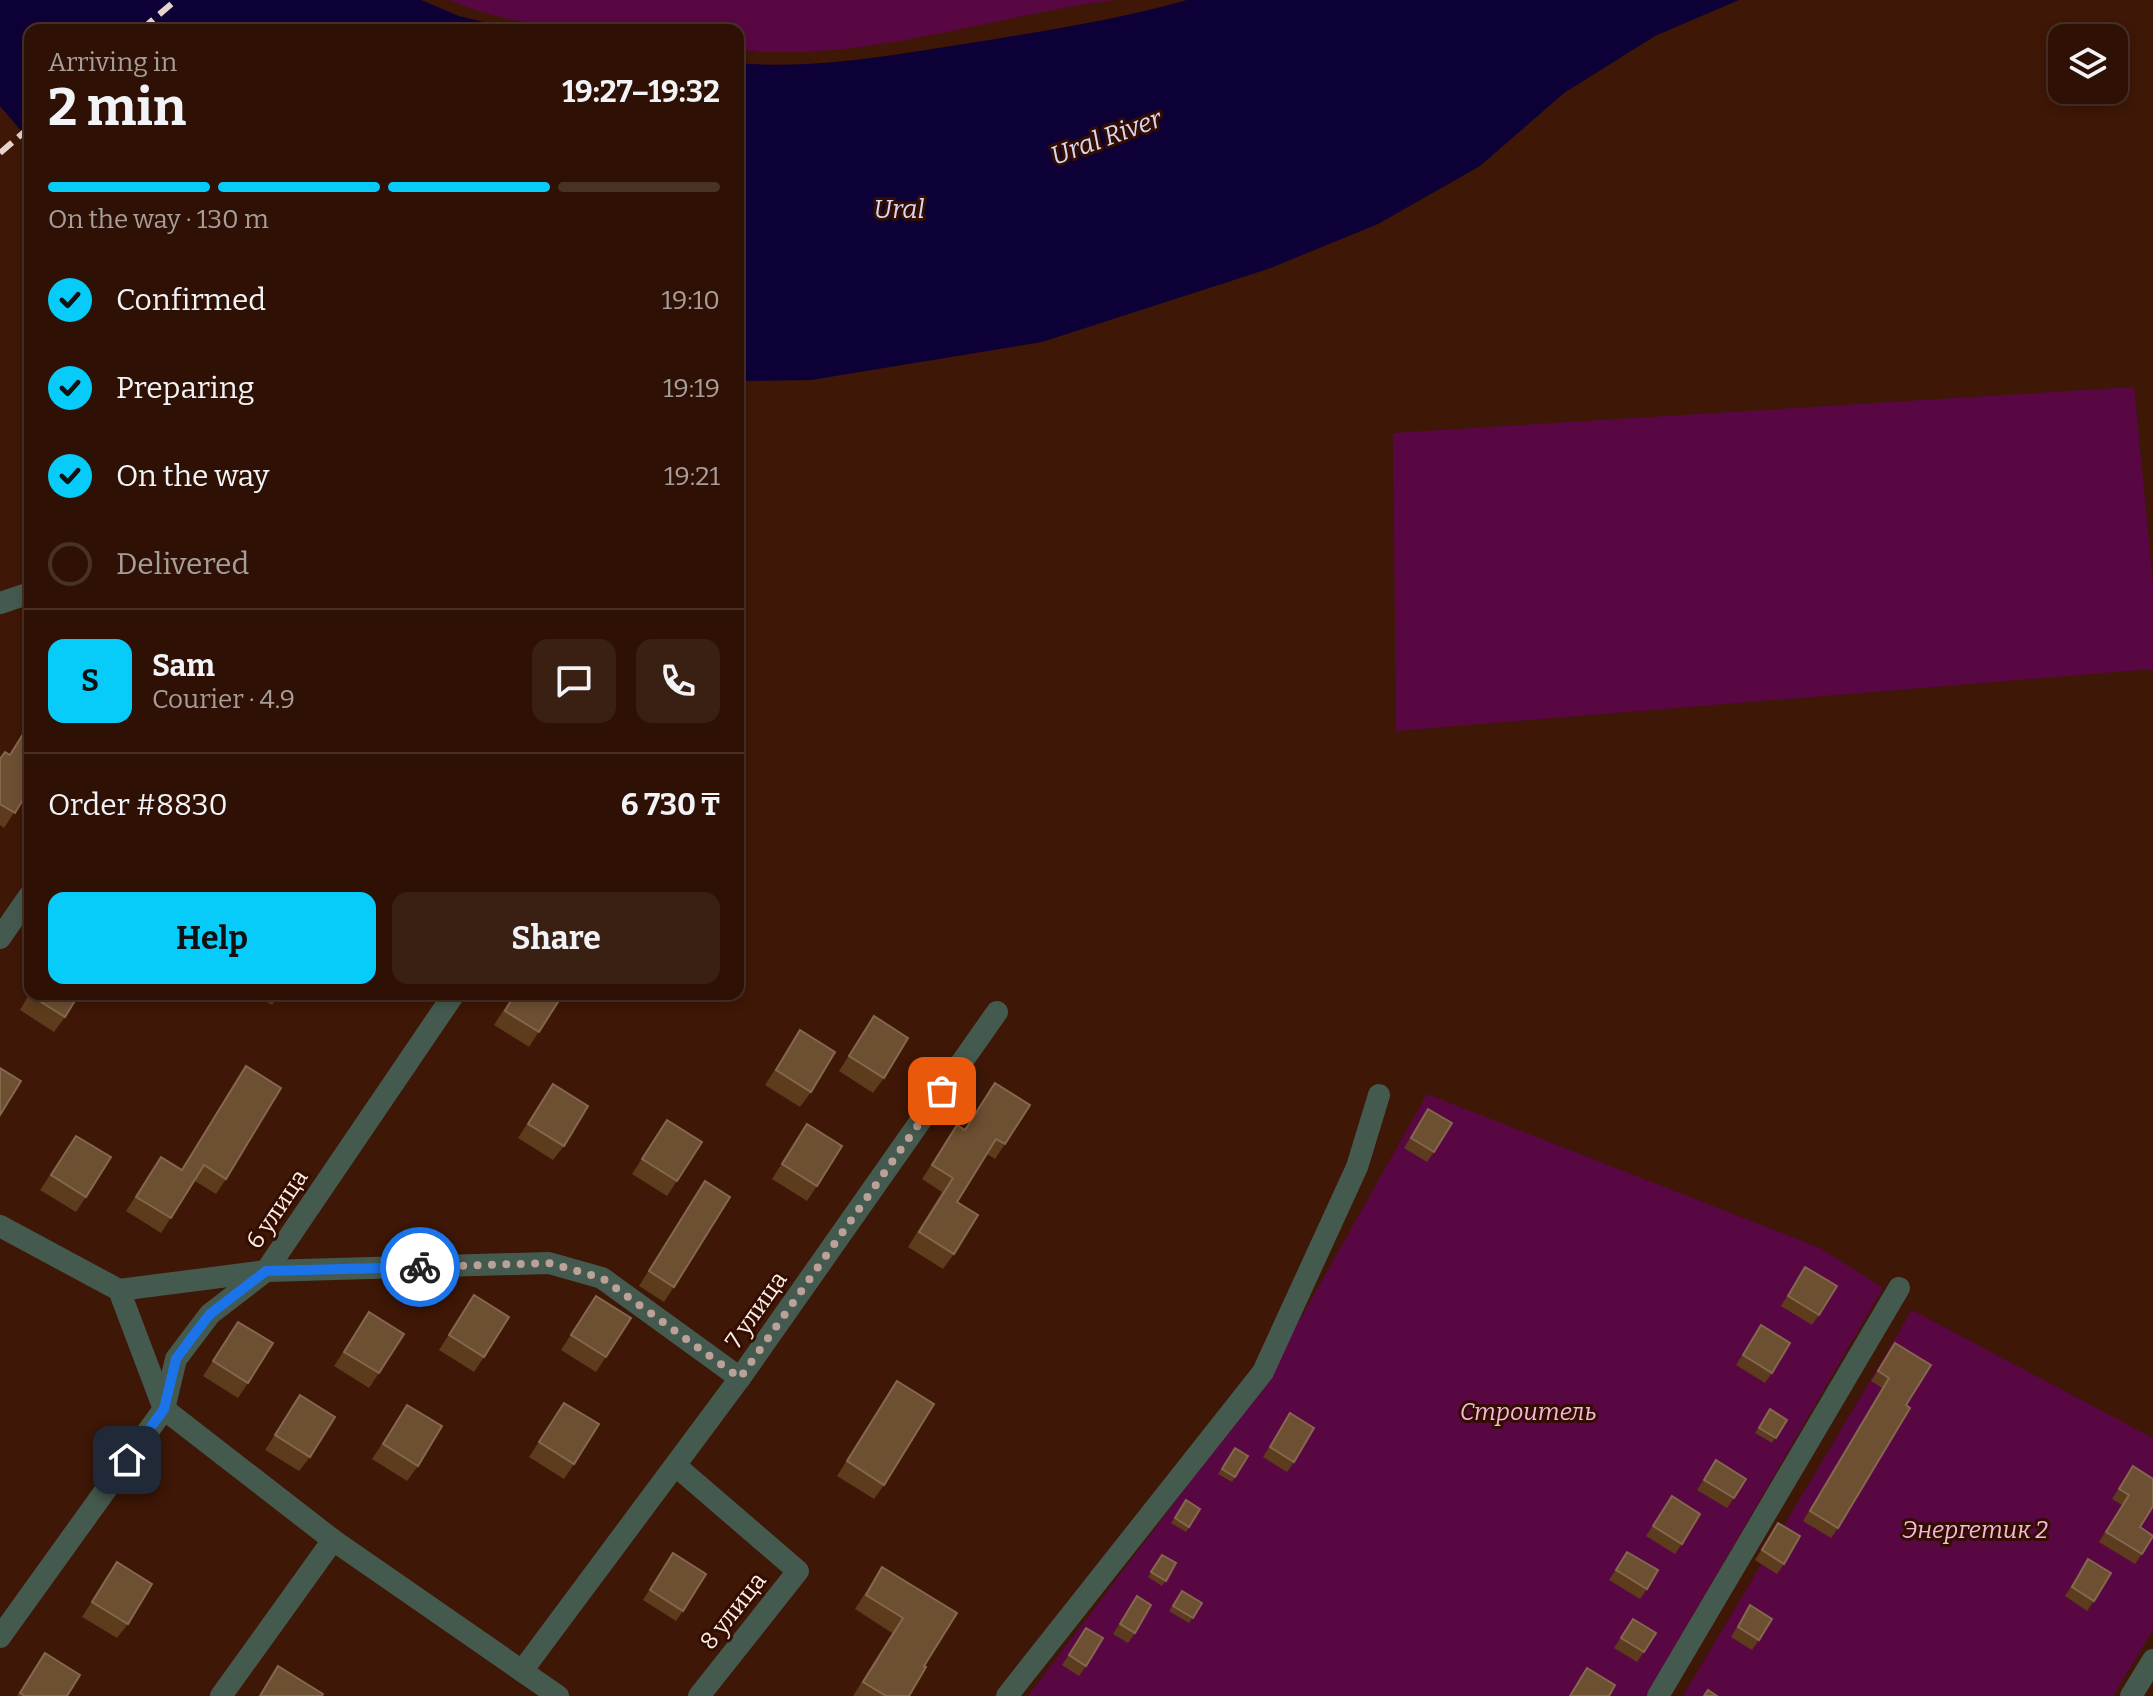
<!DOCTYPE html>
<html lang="en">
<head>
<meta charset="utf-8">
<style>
	body { margin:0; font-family:Bitter,serif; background:#3a1f13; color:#f1f3f6; height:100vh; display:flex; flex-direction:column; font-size:30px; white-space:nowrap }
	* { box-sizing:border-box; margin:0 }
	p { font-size:26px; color:#a79d9a }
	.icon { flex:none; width:44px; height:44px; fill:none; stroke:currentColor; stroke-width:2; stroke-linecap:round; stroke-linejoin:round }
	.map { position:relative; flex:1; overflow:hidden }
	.drawer { position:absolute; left:24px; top:24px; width:720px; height:976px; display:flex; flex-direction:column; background:#2e1104; border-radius:16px; box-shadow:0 4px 12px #0003,0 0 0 2px #493126 }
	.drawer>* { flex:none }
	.buttons { position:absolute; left:2048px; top:24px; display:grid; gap:16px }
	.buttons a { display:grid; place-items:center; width:80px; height:80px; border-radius:16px; background:#2e1104; box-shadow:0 4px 12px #0003,0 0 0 2px #493126; font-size:40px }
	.pin { position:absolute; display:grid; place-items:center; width:68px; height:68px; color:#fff; margin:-34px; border-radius:16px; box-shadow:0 4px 12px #0006 }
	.courier { position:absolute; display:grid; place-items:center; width:80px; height:80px; margin:-40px; border:6px solid #1a73e8; border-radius:50%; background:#fff; color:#222; box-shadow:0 2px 10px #0007 }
	.head em { font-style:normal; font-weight:700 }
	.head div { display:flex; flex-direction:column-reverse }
	.head { display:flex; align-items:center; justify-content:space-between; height:136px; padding:0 24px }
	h1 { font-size:52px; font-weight:700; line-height:60px }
	.bar { display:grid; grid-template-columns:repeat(4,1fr); gap:12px 8px; align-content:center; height:96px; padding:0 24px }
	.bar i { height:10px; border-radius:6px; background:#493126 }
	.bar .selected { background:#07cbf9 }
	.bar p { grid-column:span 4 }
	.line { display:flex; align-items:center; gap:20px; padding:0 24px; border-top:2px solid #493126 }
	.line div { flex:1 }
	.round { display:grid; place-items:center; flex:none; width:84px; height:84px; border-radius:16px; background:#3a1f13 }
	ol { padding:0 24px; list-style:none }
	li { display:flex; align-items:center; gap:24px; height:88px }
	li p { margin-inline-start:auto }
	li .icon { padding:8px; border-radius:50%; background:#07cbf9; color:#111; stroke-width:4 }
	li:last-child { color:#a79d9a }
	li i { width:44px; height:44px; border:4px solid #493126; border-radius:50% }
	.button { display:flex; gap:16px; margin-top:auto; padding:16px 24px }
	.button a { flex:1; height:92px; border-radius:16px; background:#07cbf9; color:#111; font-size:32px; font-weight:700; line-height:92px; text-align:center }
	.button a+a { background:#3a1f13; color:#f1f3f6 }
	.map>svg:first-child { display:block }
	.green { fill:#590743 }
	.water { fill:#0d0036 }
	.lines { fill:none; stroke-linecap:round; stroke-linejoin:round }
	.street { stroke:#455a4f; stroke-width:22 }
	.rail { stroke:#e6d4cc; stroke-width:6; stroke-dasharray:16 8; stroke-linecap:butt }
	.wall { fill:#5c3c1c }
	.building { fill:#6d4f32; stroke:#84684e; stroke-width:2 }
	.done { stroke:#baa298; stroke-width:8; stroke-dasharray:0 14.4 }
	.route { stroke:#1a73e8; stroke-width:10 }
	.labels { text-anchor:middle; stroke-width:6; stroke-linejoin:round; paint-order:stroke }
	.street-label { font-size:24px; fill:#fdede6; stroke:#330d00 }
	.park-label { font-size:24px; font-style:italic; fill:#f1b9da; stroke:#330d00 }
	.water-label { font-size:26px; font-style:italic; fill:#d5d7f3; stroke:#330d00 }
</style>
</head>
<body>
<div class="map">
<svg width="2153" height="1696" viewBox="0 0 2153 1696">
	<rect width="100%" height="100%" fill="#3e1706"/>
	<g class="green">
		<path d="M449,0h666c-126,16 -248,63 -377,50v-20c-96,0 -198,9 -289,-30z"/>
		<path d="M2134,387l19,196v86l-757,62 -3,-298z"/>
		<path d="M1427,1094l393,154 63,40 -237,408h-618l234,-309z"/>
		<path d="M1912,1310l241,128v192l-40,66h-430z"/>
	</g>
	<g class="water">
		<path d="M0,0h421l38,16 57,14h-486v111l-30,-35z"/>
		<path d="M1187,0h552l-84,36 -91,57 -84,73 -102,58 -110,45 -226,73 -231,38 -73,1v-318c76,7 156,-8 232,-20 74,-12 146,-23 217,-43z"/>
	</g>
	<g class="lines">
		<g class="street">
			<path d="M0,603l30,-10"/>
			<path d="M0,938l30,-43"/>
			<path d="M0,1226l119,64 147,-19 283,-8 53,15 138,100"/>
			<path d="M119,1290l45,119 169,131 225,156"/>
			<path d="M676,1466l122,105 -99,125"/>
			<path d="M0,1637l164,-228 12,-50 34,-45 56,-43 188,-277"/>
			<path d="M522,1671l218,-293 257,-366"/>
			<path d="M221,1696l112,-156"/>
			<path d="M1007,1696l256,-324 94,-205 22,-72"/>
			<path d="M1658,1696l241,-408"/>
			<path d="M2131,1696l22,-36"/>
		</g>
		<g class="rail">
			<path d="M141,30l35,-30"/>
			<path d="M0,153l30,-26"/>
		</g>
	</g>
	<g class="wall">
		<path d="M30,721v67l-26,40 -4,-3v-67l10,-3z"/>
		<path d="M30,993l35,24 -11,15 -34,-22z"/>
		<path d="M254,994h26l-8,11z"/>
		<path d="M514,994h49l-34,53 -35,-22z"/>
		<path d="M874,1016l10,62 -11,15 -34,-22z"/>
		<path d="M800,1030l11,62 -11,15 -35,-22z"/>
		<path d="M246,1066l-20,113 -10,15 -21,-13 -34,52 -35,-22 35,-54 21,13z"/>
		<path d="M995,1083l10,61 -10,15 -8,-5 -30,48 -3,52 -11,15 -35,-22 34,-55 -20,-13 35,-54 7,5z"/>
		<path d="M553,1084l11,62 -11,14 -35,-22z"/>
		<path d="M1428,1109l6,43 -7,10 -23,-14z"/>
		<path d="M667,1120l10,61 -10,15 -35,-22z"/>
		<path d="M807,1124l10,62 -10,15 -35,-22z"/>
		<path d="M76,1136l10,61 -10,15 -36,-22z"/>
		<path d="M705,1181l-31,106 -10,15 -25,-16z"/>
		<path d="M1805,1267l14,48 -7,10 -31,-19z"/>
		<path d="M474,1295l10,62 -10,15 -35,-22z"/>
		<path d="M596,1296l10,61 -10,15 -35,-22z"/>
		<path d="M369,1312l10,61 -10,15 -35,-22z"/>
		<path d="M238,1322l10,61 -10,15 -35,-22z"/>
		<path d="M1761,1325l11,48 -7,10 -29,-18z"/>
		<path d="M1895,1343l11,62 -68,123 -7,10 -28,-17 79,-133 -11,-7z"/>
		<path d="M897,1381l-13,104 -10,14 -37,-23z"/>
		<path d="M300,1395l10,62 -11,14 -34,-21z"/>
		<path d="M564,1403l10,61 -10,15 -35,-22z"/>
		<path d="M407,1405l11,61 -11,15 -35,-22z"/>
		<path d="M1770,1409l17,11 -15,23 -17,-10z"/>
		<path d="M1290,1413l4,49 -7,10 -24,-15z"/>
		<path d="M1235,1448l13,8 -16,26 -14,-8z"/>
		<path d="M1716,1460l18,38 -7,10 -30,-18z"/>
		<path d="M2133,1466l9,88 -7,10 -36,-22 23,-37 -10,-6z"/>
		<path d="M1672,1496l10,48 -7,10 -29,-18z"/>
		<path d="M1186,1500l14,9 -14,23 -15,-9z"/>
		<path d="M1778,1523l6,41 -7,10 -22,-14z"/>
		<path d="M1627,1552l20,37 -7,10 -31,-19z"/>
		<path d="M673,1553l10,58 -7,10 -33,-21z"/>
		<path d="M1162,1555l14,8 -14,23 -14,-9z"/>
		<path d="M2088,1559l6,42 -7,10 -22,-15z"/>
		<path d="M117,1562l11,62 -11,14 -35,-21z"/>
		<path d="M882,1567l42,99 -15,30h-56l39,-63 -37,-24z"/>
		<path d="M1182,1591l20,12 -13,20 -20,-12z"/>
		<path d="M1137,1596l-2,37 -7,10 -15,-9z"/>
		<path d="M1750,1605l9,35 -7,10 -21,-13z"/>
		<path d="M1633,1619l11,33 -7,10 -23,-14z"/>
		<path d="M1086,1628v38l-7,10 -17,-11z"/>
		<path d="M45,1653l22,43h-50l18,-28z"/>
	</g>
	<g class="building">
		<path d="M30,723v65l-15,25 -15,-9v-45l5,-7 5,3z"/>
		<path d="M31,994h48l-14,23 -35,-22z"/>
		<path d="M515,994h48l-24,38 -34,-21z"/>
		<path d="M874,1016l34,22 -24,40 -35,-22z"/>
		<path d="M800,1030l35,22 -24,40 -35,-22z"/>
		<path d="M246,1066l35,22 -55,91 -22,-14 -33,53 -35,-21 25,-40 21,13z"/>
		<path d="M0,1068l21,13 -21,34z"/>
		<path d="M995,1083l35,22 -25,39 -9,-5 -39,63 21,13 -24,39 -35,-22 34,-54 -21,-13 25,-40 8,5z"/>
		<path d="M553,1084l35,22 -24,40 -36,-22z"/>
		<path d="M1428,1109l24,14 -18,29 -23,-14z"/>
		<path d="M667,1120l35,22 -25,39 -35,-22z"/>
		<path d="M807,1124l35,22 -25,40 -35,-22z"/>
		<path d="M76,1136l35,21 -25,40 -35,-22z"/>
		<path d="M705,1181l25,16 -56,90 -25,-16z"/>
		<path d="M1805,1267l32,19 -18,29 -31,-19z"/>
		<path d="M474,1295l35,22 -25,40 -35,-22z"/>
		<path d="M596,1296l35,22 -25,39 -35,-22z"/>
		<path d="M369,1312l35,22 -25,39 -35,-21z"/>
		<path d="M238,1322l35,21 -25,40 -35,-22z"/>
		<path d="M1761,1325l29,18 -18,30 -29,-18z"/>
		<path d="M1895,1343l36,22 -25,40 4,3 -72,120 -28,-17 79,-133 -11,-7z"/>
		<path d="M897,1381l37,23 -50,81 -37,-24z"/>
		<path d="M300,1395l35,22 -25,40 -35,-22z"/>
		<path d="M564,1403l35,21 -25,40 -35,-22z"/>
		<path d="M407,1405l35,21 -24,40 -35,-22z"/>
		<path d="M1770,1409l17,11 -11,18 -17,-10z"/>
		<path d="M1290,1413l24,15 -20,34 -24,-15z"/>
		<path d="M1235,1448l13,8 -13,21 -13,-8z"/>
		<path d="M1716,1460l30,19 -12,19 -30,-18z"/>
		<path d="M2133,1466l20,13v27l-13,21 13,9 -11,18 -36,-22 23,-37 -10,-6z"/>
		<path d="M1672,1496l28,18 -18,30 -29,-18z"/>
		<path d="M1186,1500l14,9 -11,18 -14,-9z"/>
		<path d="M1778,1523l22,13 -16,28 -22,-14z"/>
		<path d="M1627,1552l31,18 -11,19 -31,-19z"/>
		<path d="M673,1553l33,21 -23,37 -33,-21z"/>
		<path d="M1162,1555l14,8 -10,18 -15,-9z"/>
		<path d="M2088,1559l23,14 -17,28 -22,-14z"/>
		<path d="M117,1562l35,22 -24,40 -36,-22z"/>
		<path d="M882,1567l75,46 -33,53 2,1 -17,29h-23l-23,-14 40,-64 -37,-23z"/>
		<path d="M1182,1591l20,12 -9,15 -20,-12z"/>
		<path d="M1137,1596l14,9 -16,28 -15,-9z"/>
		<path d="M1750,1605l22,14 -13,21 -21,-13z"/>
		<path d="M1633,1619l23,14 -12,19 -23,-14z"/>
		<path d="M1086,1628l17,10 -17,28 -17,-11z"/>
		<path d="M45,1653l35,22 -13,21h-42l-5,-3z"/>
		<path d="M278,1666l45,28 -1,2h-62z"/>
		<path d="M1587,1668l28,17 -6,11h-39z"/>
		<path d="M1708,1690l9,6h-13z"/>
	</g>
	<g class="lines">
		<path class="done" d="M420,1267l129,-4 53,15 138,100 202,-287"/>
		<path class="route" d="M127,1460l37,-51 12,-50 17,-23 17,-22 56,-43 154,-4"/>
	</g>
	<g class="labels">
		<g class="street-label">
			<text transform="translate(277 1209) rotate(-56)" y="8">6 улица</text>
			<text transform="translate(756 1310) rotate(-55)" y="8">7 улица</text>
			<text transform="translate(733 1611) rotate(-52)" y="8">8 улица</text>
		</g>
		<g class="park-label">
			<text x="1528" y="1420">Строитель</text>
			<text x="1975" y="1538">Энергетик 2</text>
		</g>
		<g class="water-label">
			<text transform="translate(1106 137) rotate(-20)" y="9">Ural River</text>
			<text x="899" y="218">Ural</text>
		</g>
	</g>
</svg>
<div class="buttons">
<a><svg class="icon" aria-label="layers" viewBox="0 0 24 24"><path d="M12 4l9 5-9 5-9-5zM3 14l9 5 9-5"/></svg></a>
</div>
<div class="pin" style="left:942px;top:1091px;background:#ea580c"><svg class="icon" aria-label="bag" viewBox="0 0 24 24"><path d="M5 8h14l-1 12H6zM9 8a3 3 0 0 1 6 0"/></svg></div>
<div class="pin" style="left:127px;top:1460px;background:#1f2937"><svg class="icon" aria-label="home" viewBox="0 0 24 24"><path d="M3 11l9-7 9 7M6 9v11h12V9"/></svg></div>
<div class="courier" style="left:420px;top:1267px"><svg class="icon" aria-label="bike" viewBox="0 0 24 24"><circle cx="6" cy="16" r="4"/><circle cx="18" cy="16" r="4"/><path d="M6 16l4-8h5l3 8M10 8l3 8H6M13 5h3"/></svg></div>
<section class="drawer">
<div class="head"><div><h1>2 min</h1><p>Arriving in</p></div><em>19:27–19:32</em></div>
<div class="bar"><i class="selected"></i><i class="selected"></i><i class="selected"></i><i></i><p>On the way · 130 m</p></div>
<ol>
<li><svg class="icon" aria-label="check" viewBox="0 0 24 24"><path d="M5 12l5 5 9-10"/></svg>Confirmed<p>19:10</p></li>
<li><svg class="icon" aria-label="check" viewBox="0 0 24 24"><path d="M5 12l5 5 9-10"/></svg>Preparing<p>19:19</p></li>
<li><svg class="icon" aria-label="check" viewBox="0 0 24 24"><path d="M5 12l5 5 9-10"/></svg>On the way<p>19:21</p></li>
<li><i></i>Delivered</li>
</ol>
<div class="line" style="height:144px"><b class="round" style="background:#07cbf9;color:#111">S</b><div><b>Sam</b><p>Courier · 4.9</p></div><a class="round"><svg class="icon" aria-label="chat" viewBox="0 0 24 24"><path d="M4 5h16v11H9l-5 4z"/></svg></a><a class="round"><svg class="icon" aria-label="phone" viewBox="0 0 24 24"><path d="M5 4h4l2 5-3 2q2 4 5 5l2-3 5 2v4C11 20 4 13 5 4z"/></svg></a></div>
<div class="line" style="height:104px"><div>Order #8830</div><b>6 730 ₸</b></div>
<div class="button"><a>Help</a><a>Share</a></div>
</section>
</div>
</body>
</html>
